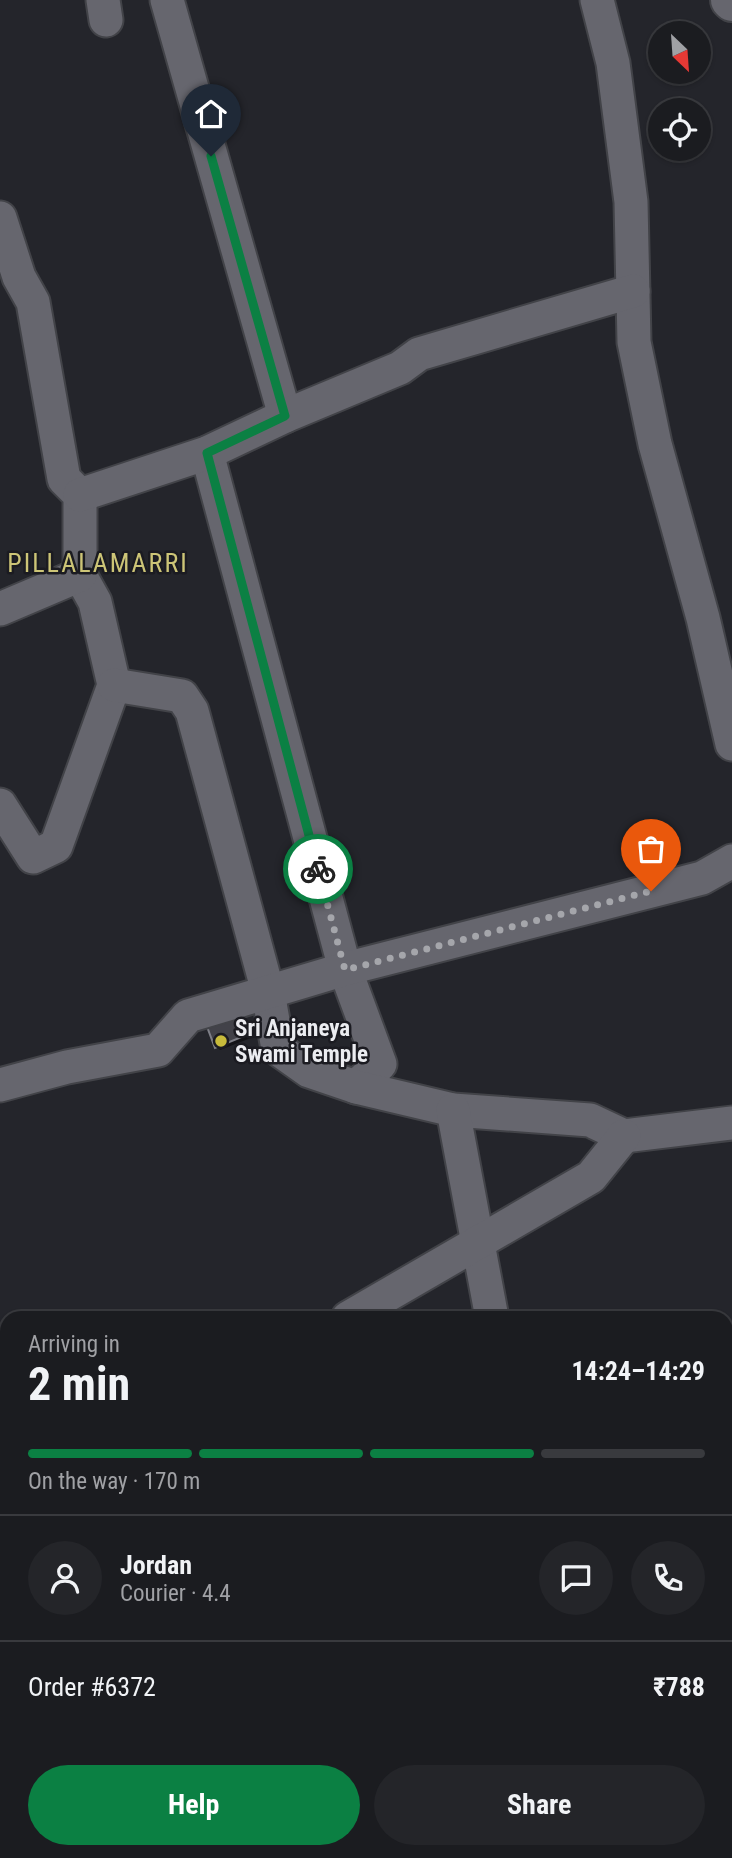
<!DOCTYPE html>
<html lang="en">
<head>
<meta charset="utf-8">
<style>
	body { margin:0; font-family:"Roboto Condensed",sans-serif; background:#242529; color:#f1f3f6; height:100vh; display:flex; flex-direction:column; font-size:26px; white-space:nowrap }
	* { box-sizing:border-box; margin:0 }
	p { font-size:23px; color:#a0a1a5 }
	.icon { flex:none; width:38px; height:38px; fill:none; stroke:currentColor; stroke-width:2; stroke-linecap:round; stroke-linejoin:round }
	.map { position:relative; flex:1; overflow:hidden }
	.details { position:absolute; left:0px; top:1311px; width:733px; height:548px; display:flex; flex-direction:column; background:#1b1c20; border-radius:21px 21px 0 0; box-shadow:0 2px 5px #0004,0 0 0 2px #393a3e }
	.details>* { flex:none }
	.needle { width:46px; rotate:155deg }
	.tools { position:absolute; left:648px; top:21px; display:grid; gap:14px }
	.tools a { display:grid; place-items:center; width:63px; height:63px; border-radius:50%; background:#1b1c20; box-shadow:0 2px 5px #0004,0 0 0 2px #393a3e; font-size:35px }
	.pin { position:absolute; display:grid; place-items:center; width:60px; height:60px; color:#fff; margin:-72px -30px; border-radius:50% 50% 50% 0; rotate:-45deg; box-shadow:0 0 7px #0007 }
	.pin .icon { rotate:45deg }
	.courier { position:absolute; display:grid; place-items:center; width:70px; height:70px; margin:-35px; border:5px solid #0b8043; border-radius:50%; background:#fff; color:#222; box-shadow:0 2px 9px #0007 }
	.headline em { font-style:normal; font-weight:700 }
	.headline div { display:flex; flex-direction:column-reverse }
	.headline { display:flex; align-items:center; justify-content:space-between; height:119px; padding:0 28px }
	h1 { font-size:46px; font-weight:700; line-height:52px }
	.bar { display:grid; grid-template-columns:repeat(4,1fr); gap:10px 7px; align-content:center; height:84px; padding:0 28px }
	.bar i { height:9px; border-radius:5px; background:#393a3e }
	.bar .on { background:#0b8043 }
	.bar p { grid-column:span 4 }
	.line { display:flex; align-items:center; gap:18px; padding:0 28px; border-top:2px solid #393a3e }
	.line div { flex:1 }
	.round { display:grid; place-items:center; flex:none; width:74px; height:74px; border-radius:37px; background:#242529 }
	.primary-button { display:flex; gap:14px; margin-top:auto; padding:14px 28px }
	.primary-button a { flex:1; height:80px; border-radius:42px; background:#0b8043; color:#fff; font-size:28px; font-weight:700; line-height:80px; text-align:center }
	.primary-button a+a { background:#242529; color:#f1f3f6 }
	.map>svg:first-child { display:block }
	.shadow { fill:#0007 }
	.building { fill:#424249; stroke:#7e7f87; stroke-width:2 }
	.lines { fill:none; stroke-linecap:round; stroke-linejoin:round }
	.minor-casing { stroke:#424348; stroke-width:37 }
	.tertiary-casing { stroke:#424348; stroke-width:42 }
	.minor { stroke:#66666e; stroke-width:33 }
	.tertiary { stroke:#66666e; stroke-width:38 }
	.done { stroke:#a5a6ab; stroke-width:7; stroke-dasharray:0 12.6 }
	.route { stroke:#0b8043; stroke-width:9 }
	.poi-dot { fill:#c8bb3b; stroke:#1b1b21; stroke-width:2.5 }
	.labels { text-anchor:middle; stroke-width:5; stroke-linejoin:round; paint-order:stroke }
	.poi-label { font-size:23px; font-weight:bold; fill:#ebecf0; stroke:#1b1b21; text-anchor:start }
	.quarter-label { font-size:26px; letter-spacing:2px; fill:#cdc577; stroke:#1b1b21 }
</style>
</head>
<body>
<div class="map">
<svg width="732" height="1858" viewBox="0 0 732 1858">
	<rect width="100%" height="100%" fill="#24252b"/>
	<path class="shadow" d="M242,1016l9,22 -31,12 -3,-3z"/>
	<path class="building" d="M239,1010l10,24 -34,14 -9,-24z"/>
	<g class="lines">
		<g class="minor-casing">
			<g id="minor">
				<path d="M103,0l3,20"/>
				<path d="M167,0l118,416"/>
				<path d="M597,0l16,63 18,139 3,140 21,102 48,174 29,126"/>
				<path d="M0,218l19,59 14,25 31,177 16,16v80l15,27 19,83 -58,161 -23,11 -33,-52"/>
				<path d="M207,453l138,516 35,95 -24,23"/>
				<path d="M80,495l127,-42 78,-37 115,-48 19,-14 214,-63"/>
				<path d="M0,609l80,-34"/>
				<path d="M114,685l68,11 10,15 76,281 10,57 31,22 47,16 97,23 137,10 34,16 108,-13"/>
				<path d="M0,1085l67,-18 91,-17 30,-34 157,-47 357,-91 30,-17"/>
				<path d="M453,1110l39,208"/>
				<path d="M348,1318l243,-141 33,-41"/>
				<path d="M726,1369l6,-2"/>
				<path d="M726,1476l6,-2"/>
				<path d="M0,1487l7,-4"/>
				<path d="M726,1593l6,5"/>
				<path d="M0,1626l7,-2"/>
				<path d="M0,1794l7,33"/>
				<path d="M726,1838l6,17"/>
				<path d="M268,1852l4,6"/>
				<path d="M486,1852l2,6"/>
				<path d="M604,1852l2,6"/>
				<path d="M386,1858l11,-6"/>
			</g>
		</g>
		<g class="tertiary-casing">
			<path id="tertiary" d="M730,0l2,2"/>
		</g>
		<use href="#minor" class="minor"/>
		<use href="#tertiary" class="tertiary"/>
	</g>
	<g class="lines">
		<path class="done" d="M318,869l27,101 306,-79"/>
		<path class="route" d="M211,156l74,260 -78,37 111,416"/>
	</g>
	<circle class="poi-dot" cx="221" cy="1041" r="7"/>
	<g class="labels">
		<g class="poi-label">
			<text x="235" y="1036">Sri Anjaneya<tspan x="235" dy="26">Swami Temple</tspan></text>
		</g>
		<g class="quarter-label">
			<text x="98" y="572">PILLALAMARRI</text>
		</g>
	</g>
</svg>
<div class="tools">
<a><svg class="needle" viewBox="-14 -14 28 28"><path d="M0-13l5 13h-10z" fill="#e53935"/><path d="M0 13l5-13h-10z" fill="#a0a1a5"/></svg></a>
<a><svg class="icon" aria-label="locate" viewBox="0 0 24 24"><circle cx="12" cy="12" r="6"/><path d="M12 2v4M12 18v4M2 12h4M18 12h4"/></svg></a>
</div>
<div class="pin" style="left:651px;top:891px;background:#ea580c"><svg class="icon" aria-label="bag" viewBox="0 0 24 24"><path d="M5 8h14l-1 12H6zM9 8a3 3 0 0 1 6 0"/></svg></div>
<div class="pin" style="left:211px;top:156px;background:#1f2937"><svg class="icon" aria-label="home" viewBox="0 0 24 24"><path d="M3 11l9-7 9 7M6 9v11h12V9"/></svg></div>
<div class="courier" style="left:318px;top:869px"><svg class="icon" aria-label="bike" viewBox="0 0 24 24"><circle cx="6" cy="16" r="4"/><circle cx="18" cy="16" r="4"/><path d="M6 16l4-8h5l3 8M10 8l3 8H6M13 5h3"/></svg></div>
<section class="details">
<div class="headline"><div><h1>2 min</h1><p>Arriving in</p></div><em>14:24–14:29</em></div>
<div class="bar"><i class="on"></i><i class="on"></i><i class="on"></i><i></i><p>On the way · 170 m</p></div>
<div class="line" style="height:126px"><a class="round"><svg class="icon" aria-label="person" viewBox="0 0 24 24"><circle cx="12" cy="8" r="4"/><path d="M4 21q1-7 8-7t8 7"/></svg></a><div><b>Jordan</b><p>Courier · 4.4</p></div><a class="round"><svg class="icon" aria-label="chat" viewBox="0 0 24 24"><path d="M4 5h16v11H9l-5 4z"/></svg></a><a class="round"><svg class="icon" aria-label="phone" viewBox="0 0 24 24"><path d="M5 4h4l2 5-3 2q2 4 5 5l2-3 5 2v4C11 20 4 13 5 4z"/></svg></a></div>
<div class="line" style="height:91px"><div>Order #6372</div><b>₹788</b></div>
<div class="primary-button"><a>Help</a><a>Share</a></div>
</section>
</div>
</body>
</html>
